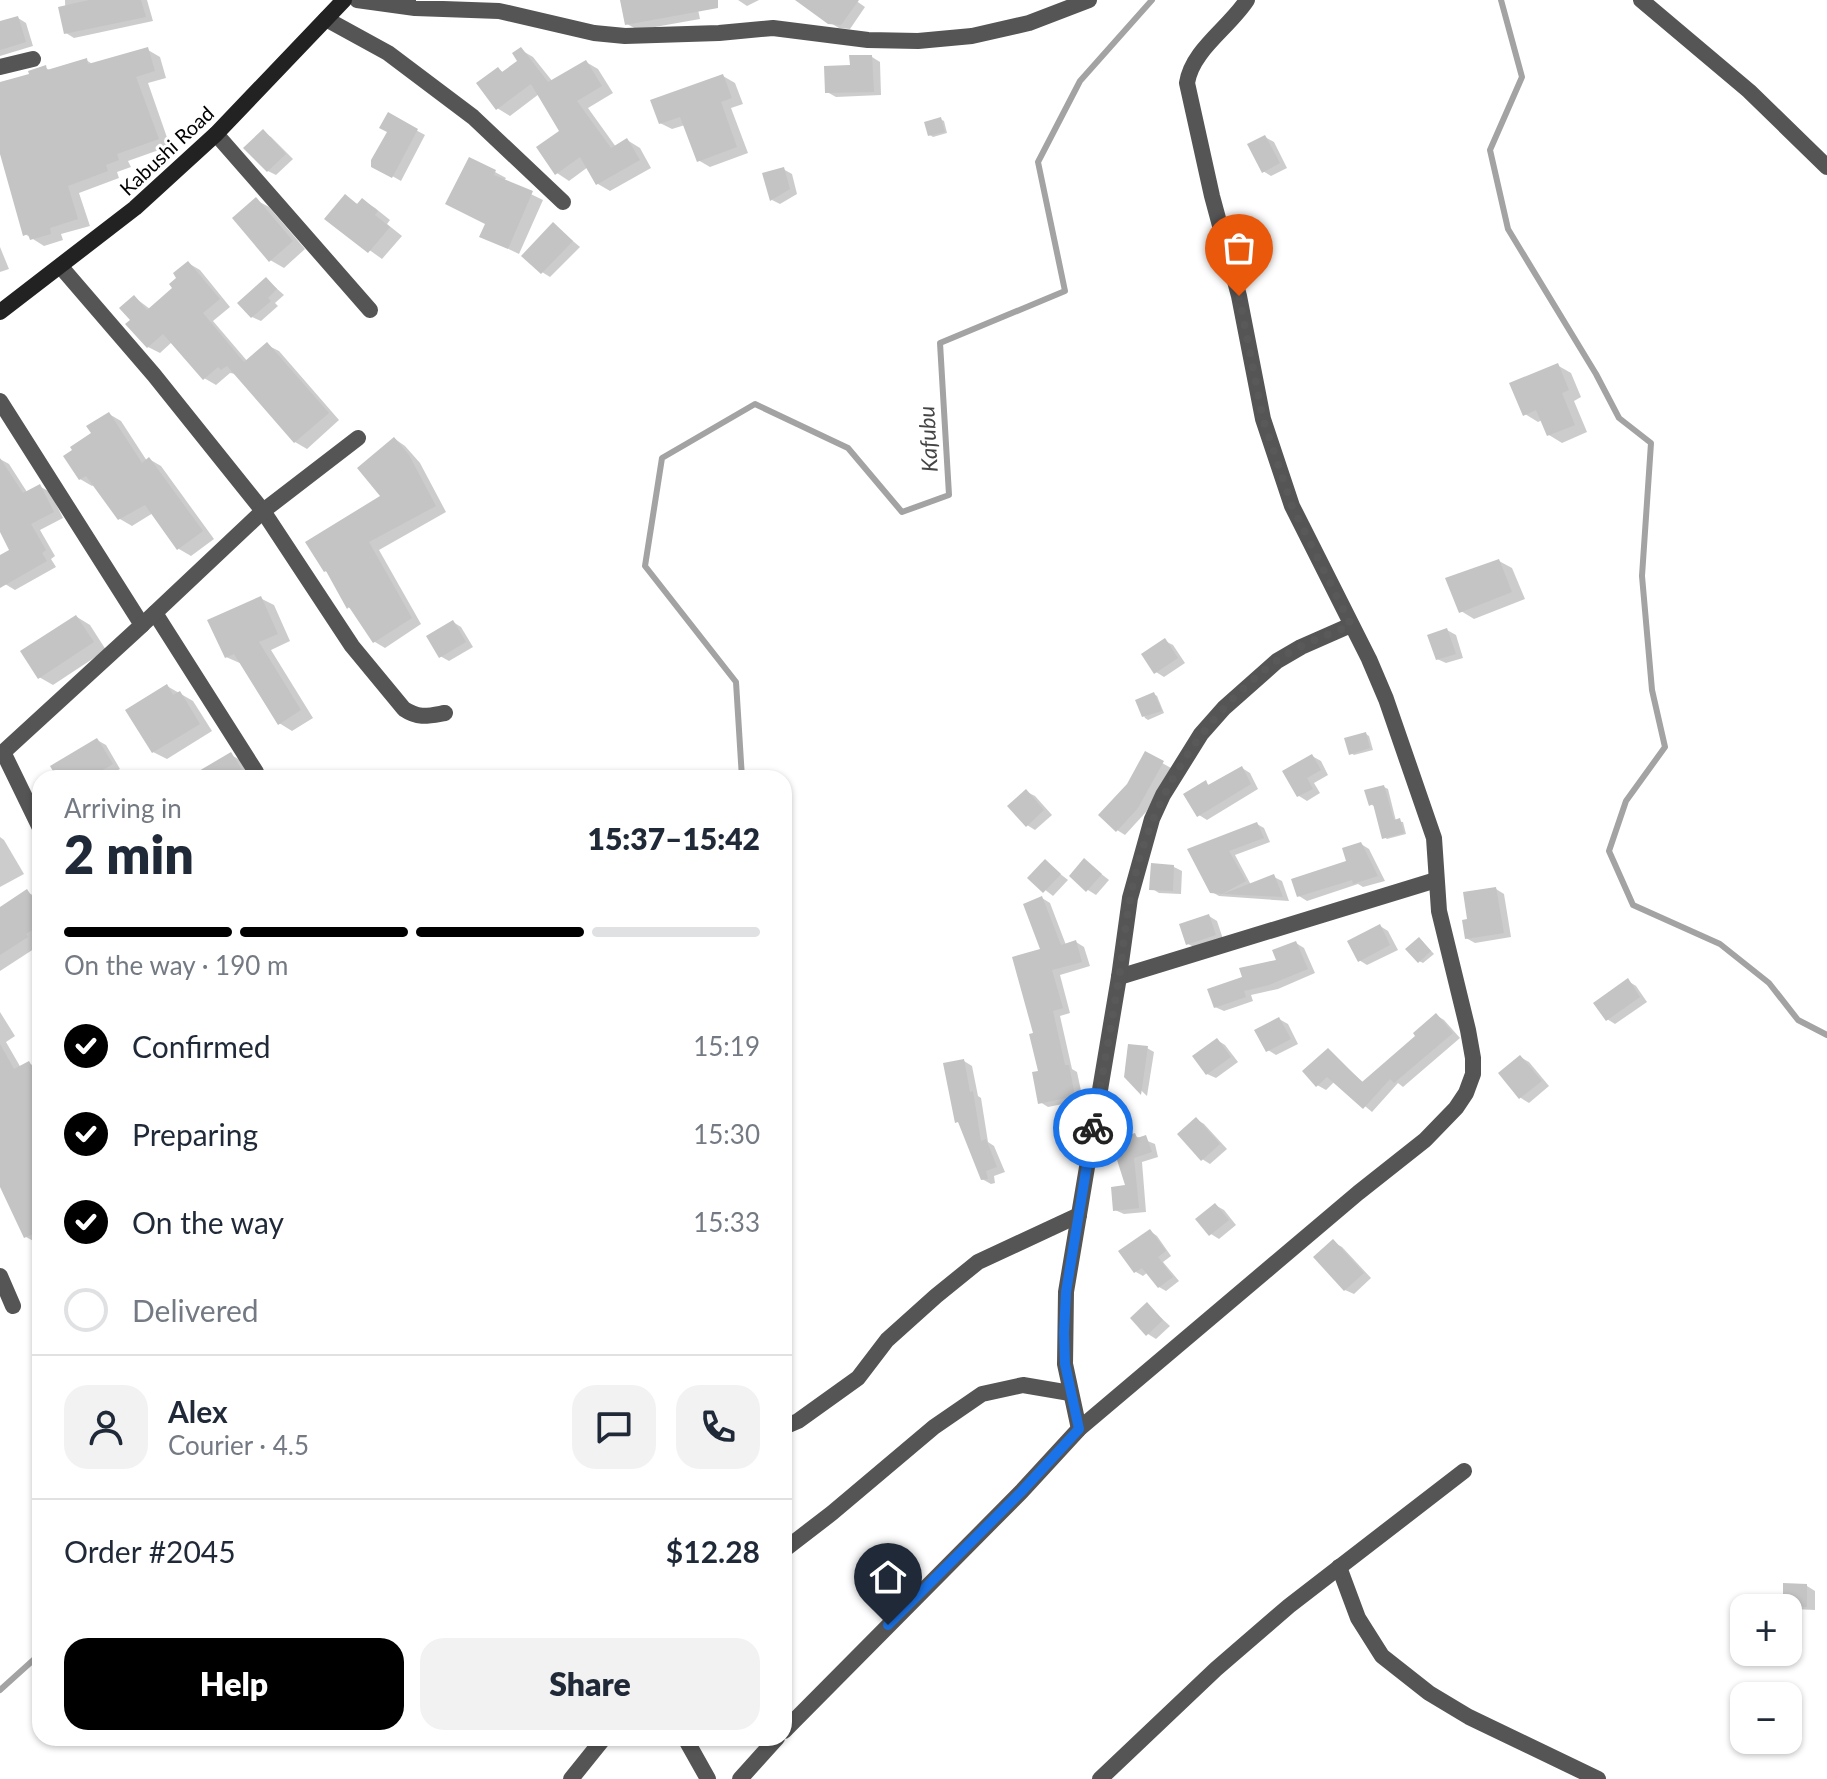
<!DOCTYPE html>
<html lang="en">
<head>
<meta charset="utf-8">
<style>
	body { margin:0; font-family:Lato,sans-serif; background:#f2f2f3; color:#1f2937; height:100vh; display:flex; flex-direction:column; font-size:30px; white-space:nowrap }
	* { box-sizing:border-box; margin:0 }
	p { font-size:26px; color:#747a83 }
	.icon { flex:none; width:44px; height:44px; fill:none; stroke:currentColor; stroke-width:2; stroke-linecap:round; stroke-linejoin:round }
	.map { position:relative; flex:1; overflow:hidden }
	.drawer { position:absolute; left:32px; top:770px; width:760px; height:976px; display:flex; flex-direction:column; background:#fff; border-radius:24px; box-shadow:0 2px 6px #0004 }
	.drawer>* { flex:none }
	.buttons { position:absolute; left:1730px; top:1594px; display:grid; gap:16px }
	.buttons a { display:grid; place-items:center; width:72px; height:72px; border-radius:16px; background:#fff; box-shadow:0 2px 6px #0004; font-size:40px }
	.pin { position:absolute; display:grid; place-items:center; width:68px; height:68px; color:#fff; margin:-82px -34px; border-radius:50% 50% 50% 0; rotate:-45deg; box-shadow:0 0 8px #0007 }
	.pin .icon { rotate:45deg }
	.courier { position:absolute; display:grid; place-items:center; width:80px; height:80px; margin:-40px; border:6px solid #1a73e8; border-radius:50%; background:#fff; color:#222; box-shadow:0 2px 10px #0007 }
	.summary em { font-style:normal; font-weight:800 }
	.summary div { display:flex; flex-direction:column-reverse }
	.summary { display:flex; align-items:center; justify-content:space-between; height:136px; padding:0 32px }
	h1 { font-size:52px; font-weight:800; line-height:60px }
	.bar { display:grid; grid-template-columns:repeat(4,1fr); gap:12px 8px; align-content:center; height:96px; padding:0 32px }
	.bar i { height:10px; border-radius:6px; background:#e0e1e3 }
	.bar .current { background:#000 }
	.bar p { grid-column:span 4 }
	.line { display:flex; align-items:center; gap:20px; padding:0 32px; border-top:2px solid #e0e1e3 }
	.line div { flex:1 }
	.round { display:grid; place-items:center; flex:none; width:84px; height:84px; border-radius:24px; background:#f2f2f3 }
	ol { padding:0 32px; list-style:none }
	li { display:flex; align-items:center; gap:24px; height:88px }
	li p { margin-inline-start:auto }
	li .icon { padding:8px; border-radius:50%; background:#000; color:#fff; stroke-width:4 }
	li:last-child { color:#747a83 }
	li i { width:44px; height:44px; border:4px solid #e0e1e3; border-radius:50% }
	.primary-button { display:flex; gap:16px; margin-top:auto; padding:16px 32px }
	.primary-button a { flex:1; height:92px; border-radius:24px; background:#000; color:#fff; font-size:32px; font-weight:800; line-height:92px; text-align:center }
	.primary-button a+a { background:#f2f2f3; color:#1f2937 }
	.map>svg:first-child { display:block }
	.shadow { fill:#0003 }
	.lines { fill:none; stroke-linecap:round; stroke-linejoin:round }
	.stream { stroke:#a3a3a3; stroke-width:6 }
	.building { fill:#c4c4c4 }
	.street { stroke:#555; stroke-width:16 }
	.secondary { stroke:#222; stroke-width:16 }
	.done { stroke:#595959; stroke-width:8; stroke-dasharray:0 14.4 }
	.route { stroke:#1a73e8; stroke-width:10 }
	.labels { text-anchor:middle; stroke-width:6; stroke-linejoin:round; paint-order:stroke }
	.street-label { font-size:20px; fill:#000; stroke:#fff }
	.water-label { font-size:22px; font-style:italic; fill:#444; stroke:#fff }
</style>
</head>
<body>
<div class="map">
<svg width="1827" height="1779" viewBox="0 0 1827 1779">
	<rect width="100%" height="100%" fill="#fff"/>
	<g class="shadow">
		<path d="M65,0h82l6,21 -79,17 -8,-5z"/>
		<path d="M625,0h71l4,19 -62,11 -11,-6z"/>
		<path d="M738,0h21l-12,6z"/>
		<path d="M803,0h52l10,7 -15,22 -11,-1 -10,-6z"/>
		<path d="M18,18l8,5 7,23 -33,10v-32z"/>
		<path d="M148,50l12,7 6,21 -18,5 22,63 -42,15 3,6 -14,5 2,6 -40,15 11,33 -29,8 2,6 -19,6 -19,-12 -25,-82v-68l32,-9 14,-7 5,3 35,-11 8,5z"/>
		<path d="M521,50l12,7 20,25 33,-20 12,7 15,24 -25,15 28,39 11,-7 13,8 11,20 -41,23 -12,-7 -10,-17 -19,14 -12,-8 5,-42 -23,-37 -29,22 -13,-8 1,-39 6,4 15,-12z"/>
		<path d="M872,57l8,5 1,33 -45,2 -9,-5 25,-25z"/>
		<path d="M723,76l12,7 8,21 -12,4 17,45 -38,14 -12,-7 -13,-35 -13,4 -12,-6z"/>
		<path d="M388,115l37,20 -24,46 -30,-17 18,-32z"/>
		<path d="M940,119l4,2 3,12 -14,4 -3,-2z"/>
		<path d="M263,132l8,5 22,22 -17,16 -8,-4z"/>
		<path d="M1265,137l9,5 13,26 -16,8 -8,-5z"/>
		<path d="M783,169l9,5 5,20 -17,10 -8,-4z"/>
		<path d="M495,172l11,6 -2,3 39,19 -24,54 -37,-18 5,-12 -28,-14z"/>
		<path d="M345,197l14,8 3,-5 13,8 15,12 -3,4 15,12 -20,23 -56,-40z"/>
		<path d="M256,200l13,7 36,42 -21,19 -14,-8z"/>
		<path d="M554,225l26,22 -30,30 -8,-5z"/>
		<path d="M0,247l9,22 -9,3z"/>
		<path d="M188,263l12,7 30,37 -17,14 35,41 19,-17 12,6 60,69 -32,29 -12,-7 -59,-68 -6,-1 -14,12 -12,-7 -32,-36 -12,11 -12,-6 -16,-27 2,-23 16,12 25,-21z"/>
		<path d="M266,279l18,16 -9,8 3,3 -17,15 -9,-4z"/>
		<path d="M1557,365l14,8 10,24 -7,4 13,31 -25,11 -13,-8 -7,-15 -4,2 -13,-8z"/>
		<path d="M109,414l12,7 26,40 2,-2 12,7 53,73 -23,17 -12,-7 -26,-36 -21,13 -12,-7 -25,-35 -3,2 -12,-7 14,-45z"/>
		<path d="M395,439l10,7 15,17 26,49 -67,38 42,74 -36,24 -10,-6 -22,-32 -5,-3 -18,-34 -5,-2 58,-75z"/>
		<path d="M0,459l9,5 18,28 12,-6 11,6 13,26 -23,12 15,26 -4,3 5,8 -41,23 -10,-6 -5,-8v-18l12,-7 -12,-23z"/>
		<path d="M1499,561l13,7 13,31 -51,20 -13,-8z"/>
		<path d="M260,598l14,7 16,36 -19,9 42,68 -21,13 -13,-8 -37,-59 -16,-7z"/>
		<path d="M77,617l13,8 16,25 -53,35 -14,-8z"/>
		<path d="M453,622l8,5 12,20 -24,14 -9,-5z"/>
		<path d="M1447,630l9,5 7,23 -17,5 -9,-4z"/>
		<path d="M1165,641l8,4 12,18 -21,14 -8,-5z"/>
		<path d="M167,686l26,15 19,30 -45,28 -14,-7z"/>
		<path d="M1154,694l3,2 7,17 -16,7 -3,-2 -7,-17z"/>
		<path d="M1366,734l3,2 4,14 -19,5 -3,-2z"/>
		<path d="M97,740l9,5 14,24 -16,9h-45z"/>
		<path d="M1146,754l25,14 -25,44 -21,23 -8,-5 11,-45z"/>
		<path d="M231,755l13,7 10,16h-63z"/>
		<path d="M1312,756l9,5 7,14 -14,8 6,10 -13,8 -8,-5z"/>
		<path d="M1242,768l8,5 8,16 -51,31 -8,-5 7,-32 4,3z"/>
		<path d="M1384,787l4,2 8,32 7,1 3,12 -19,5 -3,-2 -10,-31 -4,-2z"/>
		<path d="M1027,792l8,4 17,19 -17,15 -8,-5z"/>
		<path d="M1257,824l7,4 6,14 -35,13 16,30 23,-8 8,4 7,20 -70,-5 -7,-4 -22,-42z"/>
		<path d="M0,837l4,3 20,34 -24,13z"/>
		<path d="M1361,844l8,5 16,32 -22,6 -5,-3 -51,17 -8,-5 50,-33z"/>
		<path d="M1085,861l24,19 -13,15 -8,-5z"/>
		<path d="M1045,862l23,18 -15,16 -23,-18z"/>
		<path d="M1174,867l8,4 -1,23 -22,-1 -8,-5z"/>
		<path d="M1496,889l8,5 7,43 -36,6 -9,-5z"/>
		<path d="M27,892l13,7v46l-40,26v-61z"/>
		<path d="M1042,898l8,5 16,42 10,-3 8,5 6,19 -30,9 10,38 -10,3 12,53 5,3 6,28 -35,7 -8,-5v-30l-5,-37 8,-85z"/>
		<path d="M1209,916l8,5 6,18 -27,9 -8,-4z"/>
		<path d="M1380,926l8,5 10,19 -31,15 -8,-5z"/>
		<path d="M1422,941l12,13 -11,9 -4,-2z"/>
		<path d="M1296,943l8,5 11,25 -37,16 -27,6 2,6 -29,10 -9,-4 29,-29 34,-17z"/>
		<path d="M1628,981l8,5 11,16 -32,22 -8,-5z"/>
		<path d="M0,1012l15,24 -9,6 15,26 8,-5 11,7 -1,174 -13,-7 -26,-52z"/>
		<path d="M1436,1015l8,5 16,18 -57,49 -5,-4 -26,29 -37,-31 -9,9 -9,-5 11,-34 36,32 54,-47z"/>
		<path d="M1279,1019l9,5 10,20 -22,11 -8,-5z"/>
		<path d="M1217,1040l8,5 13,17 -22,16 -9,-4z"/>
		<path d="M1147,1048l7,4 -7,44 -21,-20z"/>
		<path d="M1520,1057l9,5 20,24 -20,17 -8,-5 -21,-25z"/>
		<path d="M964,1061l8,5 6,30 3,2 7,44 6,4 11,26 -11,4 1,7 -4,1 -9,-5 -21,-55 -4,-3z"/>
		<path d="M1196,1119l8,5 23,25 -17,15 -8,-5z"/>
		<path d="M1135,1136l20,8 3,13 -16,5 4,50 -22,2 -9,-4 13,-23z"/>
		<path d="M1215,1205l9,5 12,15 -17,14 -8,-5z"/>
		<path d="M1150,1231l7,5 14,20 -8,6 16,19 -13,10 -7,-4 -11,-15 -5,4 -7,-4z"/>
		<path d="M1333,1242l9,5 29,31 -17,16 -9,-4z"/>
		<path d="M1147,1305l23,21 -14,13 -8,-5z"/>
		<path d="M1807,1586l8,5v19l-22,-1 -8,-5z"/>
	</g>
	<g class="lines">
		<g class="stream">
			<path d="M1501,0l21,77 -32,73 18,79 88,145 23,44 32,25 -9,133 10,114 13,57 -39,54 -17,50 24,54 87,39 49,39 29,37 29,15"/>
			<path d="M742,778l-6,-96 -91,-116 17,-108 93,-54 93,44 54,64 47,-17 -9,-152 125,-52 -27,-129 42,-81 72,-81"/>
			<path d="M0,1690l40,-36"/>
		</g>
	</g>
	<g class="building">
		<path d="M89,0h52l5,17 -82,17 -6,-27z"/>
		<path d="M620,0h98v8l-93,17z"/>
		<path d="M795,0h64l-18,25 -13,-1z"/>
		<path d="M18,16l8,26 -26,8v-29z"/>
		<path d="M148,47l7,24 -19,6 23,62 -42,15 2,6 -13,5 2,6 -40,15 10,33 -28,9 1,6 -21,6 -2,-6 -5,2 -23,-82v-72l29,-8 -1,-3 18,-6 1,5 40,-12 1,6z"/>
		<path d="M521,47l27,35 38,-22 16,26 -25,15 34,47 16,-10 13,22 -44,25 -16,-28 -25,18 -19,-28 23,-16 -28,-47 -35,26 -20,-27 22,-16 4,5 15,-11 -5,-8z"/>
		<path d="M849,55h23l2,37 -49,1 -1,-27 26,-1z"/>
		<path d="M723,74l9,24 -11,4 16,45 -40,15 -17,-45 -21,7 -9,-24z"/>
		<path d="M388,112l30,17 -26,49 -21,-11v-7l16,-28 -8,-4z"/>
		<path d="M941,117l4,15 -17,4 -4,-14z"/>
		<path d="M263,129l23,25 -19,18 -24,-24z"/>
		<path d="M1265,135l15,28 -18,10 -15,-29z"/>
		<path d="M469,157l27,13 -2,5 39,16 -25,58 -29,-12 6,-13 -40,-20z"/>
		<path d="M784,167l6,22 -20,12 -8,-28z"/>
		<path d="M345,194l12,10 5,-6 16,13 -3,4 15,12 -22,26 -44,-34z"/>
		<path d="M256,197l37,44 -24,21 -37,-44z"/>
		<path d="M553,222l20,19 -32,33 -20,-18z"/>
		<path d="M188,261l32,38 -17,14 41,49 23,-20 62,71 -35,30 -67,-77 -6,4 -3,-3 -15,13 -40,-46 -16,14 -22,-24 5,-4 -11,-12 15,-13 13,15 25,-22 -3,-4 7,-6 -3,-5z"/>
		<path d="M266,277l11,12 -9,9 3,3 -20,17 -14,-15z"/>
		<path d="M1558,363l11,27 -7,3 13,32 -28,11 -11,-26 -13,6 -14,-33z"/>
		<path d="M109,412l33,51 7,-6 54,74 -26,19 -32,-45 -27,15 -32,-44 -7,4 -16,-24 9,-6 -2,-3 21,-14 -5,-7z"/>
		<path d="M394,437l15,18 27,51 -67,36 43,76 -39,25 -24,-36 -2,2 -21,-38 -2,1 -19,-30 75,-46 -23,-28z"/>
		<path d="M0,458l23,35 17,-9 14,28 -23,12 15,26 -4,3 5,8 -47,27v-33l9,-5 -9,-18z"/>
		<path d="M1499,559l13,33 -53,21 -14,-35z"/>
		<path d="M261,596l17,38 -19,8 42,68 -23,15 -44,-71 -9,4 -18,-38z"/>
		<path d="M76,615l18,27 -56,37 -18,-28z"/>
		<path d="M453,620l13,22 -27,16 -13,-22z"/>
		<path d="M1447,628l9,26 -20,6 -9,-25z"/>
		<path d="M1165,638l13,20 -24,16 -13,-20z"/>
		<path d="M167,684l6,11 7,-4 20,33 -48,29 -27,-43z"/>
		<path d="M1154,692l8,19 -20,6 -7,-17z"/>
		<path d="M1366,732l4,16 -21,7 -5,-17z"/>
		<path d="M97,738l16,26 -24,14h-32l-7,-12z"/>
		<path d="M1145,751l19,10 -26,47 -22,24 -18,-17 29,-31z"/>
		<path d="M231,752l16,26h-60z"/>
		<path d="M1312,754l9,16 -14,8 6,11 -16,8 -15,-26z"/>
		<path d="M1242,766l9,18 -54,33 -14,-23 23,-14 2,5z"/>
		<path d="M1384,785l10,35 6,-2 4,15 -22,6 -9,-35 -4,2 -5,-16z"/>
		<path d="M1026,789l18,21 -18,17 -19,-21z"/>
		<path d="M1257,822l7,16 -35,13 17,30 -24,13 -12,-1 -23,-44z"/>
		<path d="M1361,842l17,34 -25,8 -1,-4 -55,17 -6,-18 55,-18 -4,-13z"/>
		<path d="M1084,858l18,16 -16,18 -17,-16z"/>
		<path d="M1045,859l16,15 -18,19 -16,-15z"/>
		<path d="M1151,863l23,2 -1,26 -24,-1z"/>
		<path d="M1274,874l9,23 -60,-3z"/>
		<path d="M1496,887l8,46 -39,6 -3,-19 5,-1 -4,-27z"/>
		<path d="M27,889l13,20v16l-14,9 2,3 -28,18v-48z"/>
		<path d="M1042,896l19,49 15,-5 6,22 -30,8 11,38 -10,3 12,54h4l6,31 -37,8 -6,-32 6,-1 -9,-37 4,-1 -21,-76 28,-8 -17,-45z"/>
		<path d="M1209,914l7,21 -30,10 -7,-21z"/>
		<path d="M1380,924l10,21 -32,17 -11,-21z"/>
		<path d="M1419,937l12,14 -13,12 -13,-14z"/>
		<path d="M1296,941l12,28 -39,16 -25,6 2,6 -32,11 -7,-19 35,-12 -3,-9 37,-8 -4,-10z"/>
		<path d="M1628,978l12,19 -34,24 -13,-18z"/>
		<path d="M1436,1013l17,20 -59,50 -4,-4 -27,30 -36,-32 -11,10 -14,-16 26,-23 34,34 53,-46 -2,-3z"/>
		<path d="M1279,1017l12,22 -25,13 -12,-22z"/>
		<path d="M1217,1038l14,19 -25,18 -14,-19z"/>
		<path d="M0,1044l14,25 15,-8 11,20v150l-16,7 -24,-51z"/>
		<path d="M1128,1044l20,2 -7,49 -17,-18z"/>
		<path d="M1520,1055l22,26 -23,18 -21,-26z"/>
		<path d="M964,1059l6,33 3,-1 8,50 5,-2 11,28 -11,4 2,8 -7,1 -23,-58 -3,1 -12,-60z"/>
		<path d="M1196,1117l24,27 -19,17 -24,-27z"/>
		<path d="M1135,1133l2,5 9,-3 6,17 -18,6 5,50 -26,3 -2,-24 14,-2 -14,-44z"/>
		<path d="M1215,1203l14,17 -20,16 -14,-17z"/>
		<path d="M1150,1229l16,22 -8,6 15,20 -15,11 -16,-20 -8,5 -16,-22z"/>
		<path d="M1333,1239l31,34 -20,18 -31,-34z"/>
		<path d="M1147,1302l16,18 -17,16 -16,-18z"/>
		<path d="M1783,1583l24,1v23l-24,-1z"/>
	</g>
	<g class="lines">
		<g class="street">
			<path d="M357,0l58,8 84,3 95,22 31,3 94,-3 54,-5 95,12 50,1 54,-5 57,-13 60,-23"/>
			<path d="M1641,0l108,91 78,76"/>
			<path d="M326,19l62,34 85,64 90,85"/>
			<path d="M0,67l33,-8"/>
			<path d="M216,134l154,176"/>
			<path d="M61,267l93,108 109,136 89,135 52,63c15,10 24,7 41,4"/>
			<path d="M0,401l142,224 -142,130"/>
			<path d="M155,613l101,159"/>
			<path d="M142,625l121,-114 95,-73"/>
			<path d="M4,754l36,74"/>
			<path d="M1119,977l317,-97"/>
			<path d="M0,1276l13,30"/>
			<path d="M784,1427l14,-6 60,-43 29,-38 49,-44 42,-34 101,-47"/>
			<path d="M1079,1429l-14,-65 1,-72 53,-315 11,-79 22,-79 11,-24 38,-61 23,-26 53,-47 24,-14 50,-22"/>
			<path d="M784,1550l48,-37 102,-86 48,-33 41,-9 47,8"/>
			<path d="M1339,1567l19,51 24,38 47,37 40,24 129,62"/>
			<path d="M784,1731l237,-239 58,-63 279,-236 67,-53 31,-32 10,-15 7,-19v-16l-5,-28 -29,-119 -5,-73 -48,-139 -17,-40 -77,-153 -29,-87 -24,-123 -27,-100 -25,-113c5,-33 42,-55 60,-83"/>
			<path d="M685,1738l23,41"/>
			<path d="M571,1779l33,-41"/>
			<path d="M740,1779l37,-41"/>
			<path d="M1100,1779l116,-110 73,-63 175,-135"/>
		</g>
		<path class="secondary" d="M0,312l135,-104 81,-74 128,-134"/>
	</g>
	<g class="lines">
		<path class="done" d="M1093,1128c9,-50 18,-100 26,-150 4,-26 6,-52 11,-78 16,-94 68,-181 145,-238 22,-17 51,-26 76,-37l-59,-119 -29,-87 -24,-123"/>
		<path class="route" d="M888,1625l133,-133 58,-63 -14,-65 -1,-31 2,-41 27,-164"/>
	</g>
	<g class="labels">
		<g class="street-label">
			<text transform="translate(167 151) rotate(-43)" y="7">Kabushi Road</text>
		</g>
		<g class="water-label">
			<text transform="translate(928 439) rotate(-93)" y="8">Kafubu</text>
		</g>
	</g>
</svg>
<div class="buttons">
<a>+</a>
<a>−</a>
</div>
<div class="pin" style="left:1239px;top:296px;background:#ea580c"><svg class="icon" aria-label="bag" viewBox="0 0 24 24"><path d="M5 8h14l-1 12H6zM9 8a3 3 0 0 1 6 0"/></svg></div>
<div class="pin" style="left:888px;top:1625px;background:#1f2937"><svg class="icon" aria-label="home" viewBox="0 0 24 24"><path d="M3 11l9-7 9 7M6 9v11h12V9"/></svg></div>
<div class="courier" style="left:1093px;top:1128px"><svg class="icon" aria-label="bike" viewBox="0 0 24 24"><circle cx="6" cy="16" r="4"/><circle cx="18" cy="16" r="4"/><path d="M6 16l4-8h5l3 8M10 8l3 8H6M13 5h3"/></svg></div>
<section class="drawer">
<div class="summary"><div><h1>2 min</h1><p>Arriving in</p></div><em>15:37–15:42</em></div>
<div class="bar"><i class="current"></i><i class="current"></i><i class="current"></i><i></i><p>On the way · 190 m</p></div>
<ol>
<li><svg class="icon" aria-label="check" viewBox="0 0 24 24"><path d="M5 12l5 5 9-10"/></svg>Confirmed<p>15:19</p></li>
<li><svg class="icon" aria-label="check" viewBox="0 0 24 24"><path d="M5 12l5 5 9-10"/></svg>Preparing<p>15:30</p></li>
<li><svg class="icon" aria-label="check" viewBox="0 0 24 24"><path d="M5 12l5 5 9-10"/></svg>On the way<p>15:33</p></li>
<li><i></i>Delivered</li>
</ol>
<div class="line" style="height:144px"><a class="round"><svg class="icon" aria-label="person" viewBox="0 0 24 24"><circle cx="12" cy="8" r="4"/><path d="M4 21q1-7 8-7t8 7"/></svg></a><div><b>Alex</b><p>Courier · 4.5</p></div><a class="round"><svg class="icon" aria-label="chat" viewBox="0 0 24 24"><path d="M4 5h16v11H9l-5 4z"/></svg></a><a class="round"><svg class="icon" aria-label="phone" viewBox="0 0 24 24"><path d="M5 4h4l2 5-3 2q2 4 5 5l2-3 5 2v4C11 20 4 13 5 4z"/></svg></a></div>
<div class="line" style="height:104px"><div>Order #2045</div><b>$12.28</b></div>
<div class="primary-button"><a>Help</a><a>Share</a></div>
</section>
</div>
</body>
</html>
